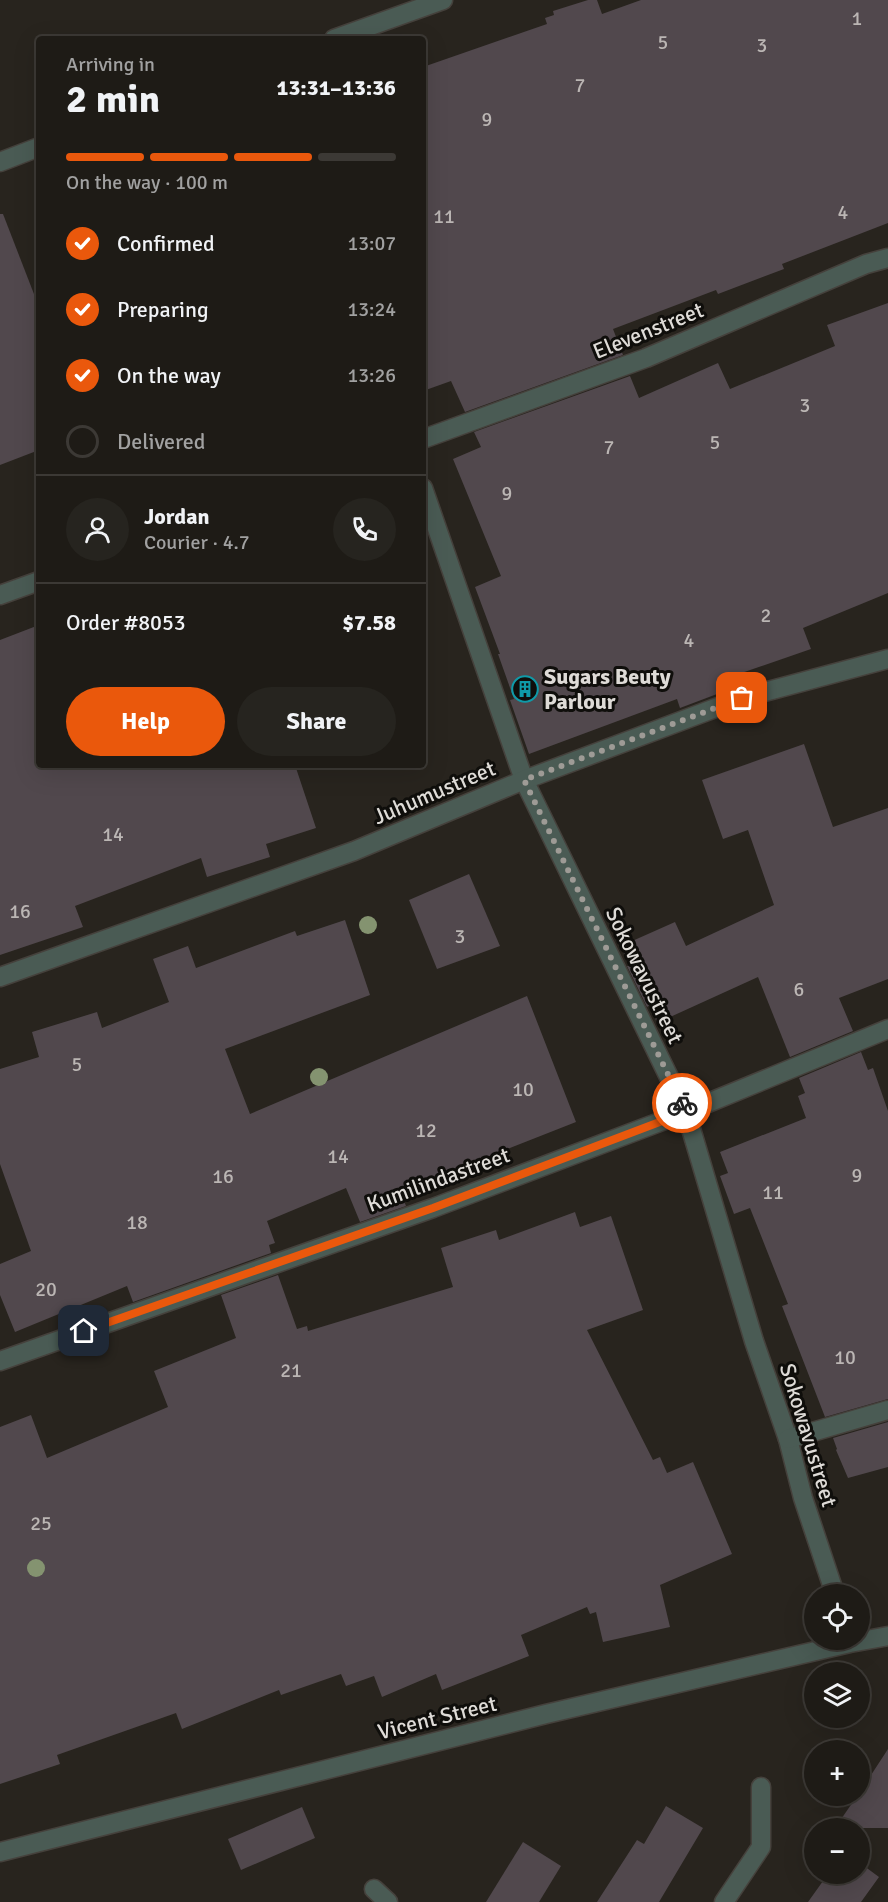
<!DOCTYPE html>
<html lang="en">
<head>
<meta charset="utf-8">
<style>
	body { margin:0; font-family:Signika,sans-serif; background:#26241f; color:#f1f3f6; height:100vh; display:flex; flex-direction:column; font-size:22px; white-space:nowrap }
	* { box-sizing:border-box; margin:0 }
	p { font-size:20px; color:#a1a1a1 }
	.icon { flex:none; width:33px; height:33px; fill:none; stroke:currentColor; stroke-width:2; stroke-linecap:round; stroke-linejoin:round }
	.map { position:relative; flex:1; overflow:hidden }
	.side { position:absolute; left:36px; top:36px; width:390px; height:732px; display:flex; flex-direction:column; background:#1e1b16; border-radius:6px; box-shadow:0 6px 24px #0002,0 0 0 2px #3c3935 }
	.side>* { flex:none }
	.fabs { position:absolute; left:804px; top:1584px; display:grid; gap:12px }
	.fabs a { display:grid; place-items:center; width:66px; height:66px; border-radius:50%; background:#1e1b16; box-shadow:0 6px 24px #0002,0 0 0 2px #3c3935; font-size:30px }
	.pin { position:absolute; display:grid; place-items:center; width:51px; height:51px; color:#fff; margin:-26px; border-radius:12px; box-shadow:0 3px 9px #0006 }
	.courier { position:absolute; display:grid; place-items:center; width:60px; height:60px; margin:-30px; border:4px solid #ea580c; border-radius:50%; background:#fff; color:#222; box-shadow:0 2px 8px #0007 }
	.overview em { font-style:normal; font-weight:700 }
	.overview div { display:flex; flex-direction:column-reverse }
	.overview { display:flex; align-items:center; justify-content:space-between; height:102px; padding:0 30px }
	h1 { font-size:39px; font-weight:700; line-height:45px }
	.bar { display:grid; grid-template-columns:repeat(4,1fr); gap:9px 6px; align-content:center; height:72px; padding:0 30px }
	.bar i { height:8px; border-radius:4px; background:#3c3935 }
	.bar .current { background:#ea580c }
	.bar p { grid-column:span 4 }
	.line { display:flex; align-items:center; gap:15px; padding:0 30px; border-top:2px solid #3c3935 }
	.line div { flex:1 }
	.round { display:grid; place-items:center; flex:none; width:63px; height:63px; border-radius:32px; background:#26241f }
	ol { padding:0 30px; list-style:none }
	li { display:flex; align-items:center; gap:18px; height:66px }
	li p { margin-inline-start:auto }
	li .icon { padding:6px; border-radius:50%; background:#ea580c; color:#fff; stroke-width:4 }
	li:last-child { color:#a1a1a1 }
	li i { width:33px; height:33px; border:3px solid #3c3935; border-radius:50% }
	.primary-button { display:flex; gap:12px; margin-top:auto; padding:12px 30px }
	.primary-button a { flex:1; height:69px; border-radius:36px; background:#ea580c; color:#fff; font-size:24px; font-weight:700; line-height:69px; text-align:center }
	.primary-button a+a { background:#26241f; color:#f1f3f6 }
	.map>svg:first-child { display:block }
	.building { fill:#51484d }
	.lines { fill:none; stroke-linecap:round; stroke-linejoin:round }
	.minor-casing { stroke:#45413c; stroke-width:21 }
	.minor { stroke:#4a5b54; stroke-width:18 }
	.tree { fill:#849370 }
	.done { stroke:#9e9b96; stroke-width:6; stroke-dasharray:0 10.8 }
	.route { stroke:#ea580c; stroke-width:8 }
	.labels { text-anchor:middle; stroke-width:6; stroke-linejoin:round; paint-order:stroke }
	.number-label { font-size:20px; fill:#bbb6b4 }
	.street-label { font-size:22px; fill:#dedbd7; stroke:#0f0e0b }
	.poi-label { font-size:22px; font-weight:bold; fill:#dedbd7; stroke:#0f0e0b; text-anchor:start }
</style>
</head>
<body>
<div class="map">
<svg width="888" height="1902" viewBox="0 0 888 1902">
	<rect width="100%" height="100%" fill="#28241e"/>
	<g class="building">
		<path d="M588,0h9l5,14 39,-14h247v223l-106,41 2,5 -66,25 -2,-4 -103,39 10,26 -158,57 -14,-31 -28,10v-324l124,-43 -2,-6 9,-3 -1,-4z"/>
		<path d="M0,214h3l36,93v143l-39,15z"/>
		<path d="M888,303v290l-85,35 8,21 -90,31 4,11 -45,17 -3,-9 -148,55 -19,-54 4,-1 -16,-45h2l-25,-67 26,-11 -48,-117 28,-12 -7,-15 156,-56 9,22 79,-35 12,26 105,-43 -8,-21z"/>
		<path d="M39,625v140h256l21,63 -50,16 4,13 -63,20 -6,-19 -126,48 8,21 -83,28v-315z"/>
		<path d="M804,744l29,83 55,-19v171l-49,19 14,33 -63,26 -32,-80 -101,46 -7,-18 -3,2 -20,-41h2l-8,-20 54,-24 11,24 88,-41 -26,-75 -25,9 -21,-59z"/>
		<path d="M469,874l31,72 -63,23 -28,-69z"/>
		<path d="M345,920l25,75 -145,54 25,65 277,-118 49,126 -176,69 6,15 -46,16 -14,-34 -79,33 8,22 -6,2 2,8 -138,49 -6,-16 -112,46 -15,-37v-31l31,-13 -31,-87v-95l39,-12 -7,-25 65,-20 5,16 67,-26 -16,-43 35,-13 8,22 99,-37 2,5z"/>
		<path d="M861,1052l7,18 5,-2 15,43v288l-63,18 -43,-111 6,-2 -38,-96 -16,6 -14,-38 8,-3 -8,-21 86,-34 -8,-22 7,-3 -6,-15z"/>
		<path d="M575,1212l5,15 31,-11 32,94 -56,20 66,130 7,-3 7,16 26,-11 39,92 -72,31 10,42 -67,15 -7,-30 -6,2 -3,-7 -66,28 8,21 -87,34 -6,-16 -54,23 -8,-21 -28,10 -5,-12 -60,21 -2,-5 -97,39 -6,-16 -119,42 3,9 -60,20v-357l31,-12 16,43 121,-51 -14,-36 82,-33 -15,-43 57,-20 19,54 10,-3 1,5 145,-44 -12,-39 55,-18 3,10z"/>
		<path d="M888,1422v45l-40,11 -12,-28 1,-1 -4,-11z"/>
		<path d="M888,1749v79h-53l22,-32h3v-4z"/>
		<path d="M666,1806l37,22 -44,74h-62l40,-62 7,4z"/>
		<path d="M302,1807l13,31 -74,32 -13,-31z"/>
		<path d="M523,1842l38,24 -22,36h-53z"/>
		<path d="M860,1863l19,14 -18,25h-53l20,-28h32z"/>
	</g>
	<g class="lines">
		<g class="minor-casing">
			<g id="minor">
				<path d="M334,39l109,-39"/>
				<path d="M0,162l39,-15"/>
				<path d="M423,439l223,-81 220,-94 22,-6"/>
				<path d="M423,488l101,292 162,332 68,229 34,98 15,59 32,96"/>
				<path d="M0,595l39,-14"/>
				<path d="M0,977l354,-126 170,-71 218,-82 146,-39"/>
				<path d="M0,1361l433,-153 253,-96 202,-83"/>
				<path d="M788,1439l100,-29"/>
				<path d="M0,1852l546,-138 304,-71 38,-7"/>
				<path d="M374,1889l14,13"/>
				<path d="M724,1902l37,-55v-60"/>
			</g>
		</g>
		<use href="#minor" class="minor"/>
	</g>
	<g class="tree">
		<circle cx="368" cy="925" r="9"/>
		<circle cx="319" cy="1077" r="9"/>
		<circle cx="36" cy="1568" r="9"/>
	</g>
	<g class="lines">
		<path class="done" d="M682,1103l-158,-323 218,-82"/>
		<path class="route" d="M84,1331l349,-123 253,-96 -4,-9"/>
	</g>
	<defs>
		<g id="building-ring" transform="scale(1.35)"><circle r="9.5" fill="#0f0e0b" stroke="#0f9aa8" stroke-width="1.5"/><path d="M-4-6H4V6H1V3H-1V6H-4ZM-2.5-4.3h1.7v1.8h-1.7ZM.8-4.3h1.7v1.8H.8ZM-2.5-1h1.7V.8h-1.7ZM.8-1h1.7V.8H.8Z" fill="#0f9aa8"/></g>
	</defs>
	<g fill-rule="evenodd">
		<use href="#building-ring" x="525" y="689"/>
	</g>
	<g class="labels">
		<g class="number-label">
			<text x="857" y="25">1</text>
			<text x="663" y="49">5</text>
			<text x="762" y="52">3</text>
			<text x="580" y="92">7</text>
			<text x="487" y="126">9</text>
			<text x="843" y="219">4</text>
			<text x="444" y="223">11</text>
			<text x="805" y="412">3</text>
			<text x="715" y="449">5</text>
			<text x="609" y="454">7</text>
			<text x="507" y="500">9</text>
			<text x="766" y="622">2</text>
			<text x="689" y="647">4</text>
			<text x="113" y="841">14</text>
			<text x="20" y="918">16</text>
			<text x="460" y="943">3</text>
			<text x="799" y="996">6</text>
			<text x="77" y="1071">5</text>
			<text x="523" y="1096">10</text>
			<text x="426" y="1137">12</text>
			<text x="338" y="1163">14</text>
			<text x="857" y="1182">9</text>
			<text x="223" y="1183">16</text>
			<text x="773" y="1199">11</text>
			<text x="137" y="1229">18</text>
			<text x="46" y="1296">20</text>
			<text x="845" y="1364">10</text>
			<text x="291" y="1377">21</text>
			<text x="41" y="1530">25</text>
		</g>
		<g class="street-label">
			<text transform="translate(648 330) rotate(-22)" y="8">Elevenstreet</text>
			<text transform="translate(434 792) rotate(-23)" y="8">Juhumustreet</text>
			<text transform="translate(645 975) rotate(64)" y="8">Sokowavustreet</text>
			<text transform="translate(438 1179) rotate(-20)" y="8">Kumilindastreet</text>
			<text transform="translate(809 1435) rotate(73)" y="8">Sokowavustreet</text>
			<text transform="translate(437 1717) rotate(-14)" y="8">Vicent Street</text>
		</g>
		<g class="poi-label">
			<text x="544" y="684">Sugars Beuty<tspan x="544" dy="25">Parlour</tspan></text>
		</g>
	</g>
</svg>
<div class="fabs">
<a><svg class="icon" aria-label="locate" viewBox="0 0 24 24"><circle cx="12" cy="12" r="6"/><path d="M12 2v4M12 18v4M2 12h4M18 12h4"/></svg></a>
<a><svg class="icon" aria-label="layers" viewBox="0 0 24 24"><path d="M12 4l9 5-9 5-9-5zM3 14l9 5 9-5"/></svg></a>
<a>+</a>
<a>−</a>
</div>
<div class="pin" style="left:742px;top:698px;background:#ea580c"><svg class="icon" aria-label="bag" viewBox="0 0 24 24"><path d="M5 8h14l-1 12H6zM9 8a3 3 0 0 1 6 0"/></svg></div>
<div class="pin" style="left:84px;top:1331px;background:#1f2937"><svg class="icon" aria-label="home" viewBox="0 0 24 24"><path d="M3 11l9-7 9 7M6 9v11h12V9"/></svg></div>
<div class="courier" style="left:682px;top:1103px"><svg class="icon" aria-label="bike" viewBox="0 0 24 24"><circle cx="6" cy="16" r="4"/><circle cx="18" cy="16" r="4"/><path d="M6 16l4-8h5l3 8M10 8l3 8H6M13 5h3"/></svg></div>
<section class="side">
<div class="overview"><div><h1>2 min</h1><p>Arriving in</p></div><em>13:31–13:36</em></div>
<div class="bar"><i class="current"></i><i class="current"></i><i class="current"></i><i></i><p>On the way · 100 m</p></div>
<ol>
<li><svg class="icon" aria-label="check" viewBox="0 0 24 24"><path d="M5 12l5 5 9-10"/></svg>Confirmed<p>13:07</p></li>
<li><svg class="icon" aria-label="check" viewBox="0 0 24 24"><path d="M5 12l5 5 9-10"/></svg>Preparing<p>13:24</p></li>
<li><svg class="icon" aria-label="check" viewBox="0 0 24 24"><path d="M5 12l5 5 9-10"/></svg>On the way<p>13:26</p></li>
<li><i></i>Delivered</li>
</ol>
<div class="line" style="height:108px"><a class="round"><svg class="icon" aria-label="person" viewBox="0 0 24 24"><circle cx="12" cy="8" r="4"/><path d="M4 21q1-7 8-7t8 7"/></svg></a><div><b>Jordan</b><p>Courier · 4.7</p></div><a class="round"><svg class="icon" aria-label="phone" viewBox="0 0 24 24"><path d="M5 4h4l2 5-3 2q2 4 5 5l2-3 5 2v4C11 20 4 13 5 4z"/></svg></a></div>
<div class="line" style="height:78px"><div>Order #8053</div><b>$7.58</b></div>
<div class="primary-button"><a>Help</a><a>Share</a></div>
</section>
</div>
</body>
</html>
